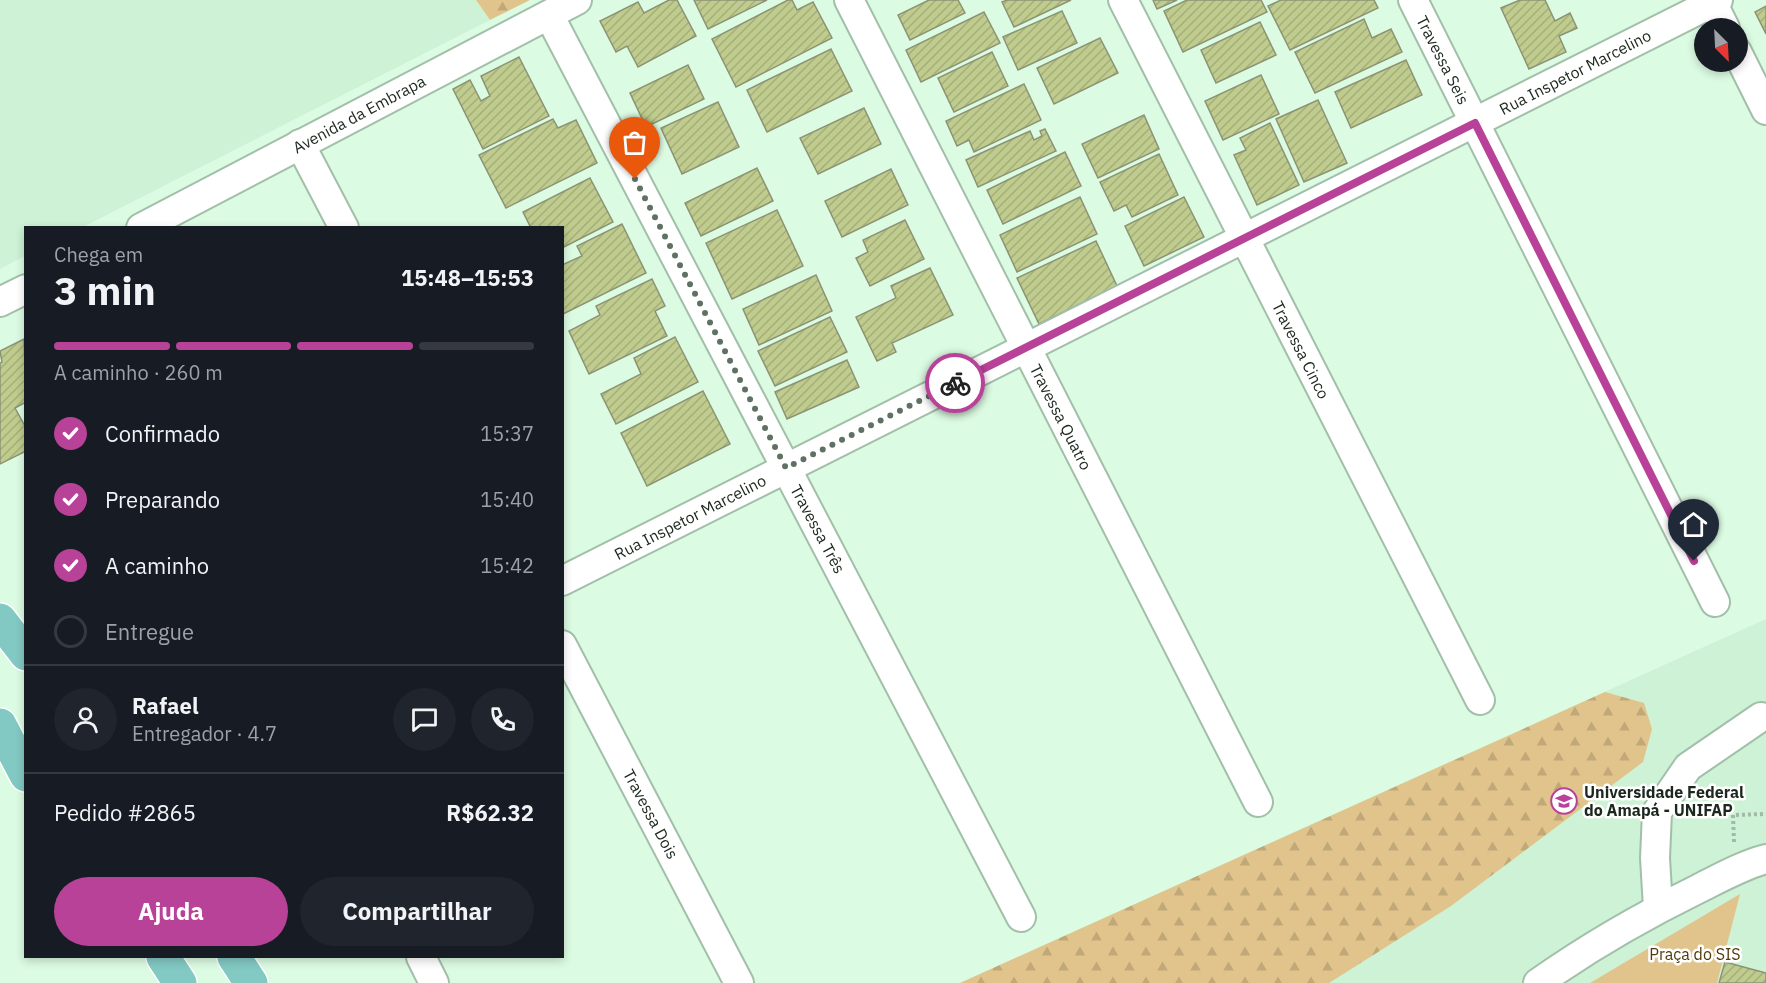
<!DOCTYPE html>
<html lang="pt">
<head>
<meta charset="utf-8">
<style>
	body { margin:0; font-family:"IBM Plex Sans",sans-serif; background:#20242c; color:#f1f3f6; height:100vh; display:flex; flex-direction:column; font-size:22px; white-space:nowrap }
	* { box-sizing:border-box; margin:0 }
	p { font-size:20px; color:#9ea1a6 }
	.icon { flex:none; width:33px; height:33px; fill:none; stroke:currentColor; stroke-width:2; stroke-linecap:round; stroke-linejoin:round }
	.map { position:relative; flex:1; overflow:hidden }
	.side { position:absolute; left:24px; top:226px; width:540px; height:732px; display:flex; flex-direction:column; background:#171b24; border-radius:0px; box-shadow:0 3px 9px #0003 }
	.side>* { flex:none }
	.needle { width:39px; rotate:156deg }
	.buttons { position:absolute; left:1694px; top:18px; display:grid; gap:12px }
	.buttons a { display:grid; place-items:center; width:54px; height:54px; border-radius:50%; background:#171b24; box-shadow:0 3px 9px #0003; font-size:30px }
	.pin { position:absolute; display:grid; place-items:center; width:51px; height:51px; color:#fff; margin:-62px -26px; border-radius:50% 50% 50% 0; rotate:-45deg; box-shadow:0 0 6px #0007 }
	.pin .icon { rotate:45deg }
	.courier { position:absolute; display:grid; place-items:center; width:60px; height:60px; margin:-30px; border:4px solid #b94299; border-radius:50%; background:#fff; color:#222; box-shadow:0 2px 8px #0007 }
	.overview em { font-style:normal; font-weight:800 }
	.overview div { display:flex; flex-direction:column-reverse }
	.overview { display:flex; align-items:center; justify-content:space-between; height:102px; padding:0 30px }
	h1 { font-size:39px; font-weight:800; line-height:45px }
	.bar { display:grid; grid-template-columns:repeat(4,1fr); gap:9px 6px; align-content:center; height:72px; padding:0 30px }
	.bar i { height:8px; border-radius:4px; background:#363941 }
	.bar .active { background:#b94299 }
	.bar p { grid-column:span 4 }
	.line { display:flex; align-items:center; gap:15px; padding:0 30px; border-top:2px solid #363941 }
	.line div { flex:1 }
	.round { display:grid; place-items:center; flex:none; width:63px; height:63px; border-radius:32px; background:#20242c }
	ol { padding:0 30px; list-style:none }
	li { display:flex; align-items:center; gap:18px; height:66px }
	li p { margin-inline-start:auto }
	li .icon { padding:6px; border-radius:50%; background:#b94299; color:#fff; stroke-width:4 }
	li:last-child { color:#9ea1a6 }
	li i { width:33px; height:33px; border:3px solid #363941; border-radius:50% }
	.primary-button { display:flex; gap:12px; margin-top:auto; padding:12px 30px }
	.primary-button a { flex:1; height:69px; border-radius:36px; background:#b94299; color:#fff; font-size:24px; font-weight:800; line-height:69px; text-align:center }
	.primary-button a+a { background:#20242c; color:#f1f3f6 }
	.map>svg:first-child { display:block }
	.built { fill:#cdf2d5 }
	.forest { fill:url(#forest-firs) }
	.park { fill:#e1c48c }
	.building { fill:url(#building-hatch); stroke:#8c9374; stroke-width:1.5 }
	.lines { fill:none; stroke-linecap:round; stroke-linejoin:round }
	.minor-casing { stroke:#a2bfa9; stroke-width:32 }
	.major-casing { stroke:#fff; stroke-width:36 }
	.path { stroke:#a1b9a6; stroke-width:4; stroke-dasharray:3 3; stroke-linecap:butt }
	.minor { stroke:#fff; stroke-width:28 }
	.major { stroke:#83c9c3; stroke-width:33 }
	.done { stroke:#5f7163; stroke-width:6; stroke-dasharray:0 10.8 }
	.route { stroke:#b94299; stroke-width:8 }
	.labels { text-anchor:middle; stroke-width:5; stroke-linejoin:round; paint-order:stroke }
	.street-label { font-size:16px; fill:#1c271e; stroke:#fff }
	.poi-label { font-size:16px; font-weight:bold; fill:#1c271e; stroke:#fff; text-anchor:start }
	.park-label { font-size:16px; fill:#4f3a0b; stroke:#fff }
</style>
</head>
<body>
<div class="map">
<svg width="1766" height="983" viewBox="0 0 1766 983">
	<defs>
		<pattern id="forest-firs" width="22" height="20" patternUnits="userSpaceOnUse" patternTransform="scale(1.5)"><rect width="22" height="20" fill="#e1c48c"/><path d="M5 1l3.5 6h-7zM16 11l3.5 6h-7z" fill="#c0a878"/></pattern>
		<pattern id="building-hatch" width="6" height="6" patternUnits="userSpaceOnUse" patternTransform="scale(1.5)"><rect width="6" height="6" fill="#bfcc8e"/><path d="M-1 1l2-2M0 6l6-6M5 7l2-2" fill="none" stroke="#a4af7a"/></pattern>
	</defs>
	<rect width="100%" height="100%" fill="#dcfbe3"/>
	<g class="built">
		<path d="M0,0h476l14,20 -409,208h-55l-1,28 -25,13z"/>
		<path d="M1766,619v364h-806z"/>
	</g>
	<g class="forest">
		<path d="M476,0h54l-40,20z"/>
		<path d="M1605,692l39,11 8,26 -9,33 -192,144 -122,77h-369z"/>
	</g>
	<path class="park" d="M1740,894l-23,89h-127z"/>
	<g class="building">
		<path d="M669,0h8l19,36 -58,31 -11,-21 -11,6 -16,-31 38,-19 6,11z"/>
		<path d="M694,0h73l-59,29z"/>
		<path d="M788,0h4l5,10 16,-8 19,36 -96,49 -24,-48z"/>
		<path d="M929,0h29l7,13 -55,27 -12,-25z"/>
		<path d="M1007,0h64l-57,27 -12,-25z"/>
		<path d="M1153,0h24l-20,9z"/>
		<path d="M1187,0h74l6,12 -84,40 -19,-41z"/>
		<path d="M1281,0h93l4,8 -88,42 -22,-44z"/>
		<path d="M1520,0h25l10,21 15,-8 7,15 -18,8 7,16 -37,17 -28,-61z"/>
		<path d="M1766,6v28l-11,-22z"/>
		<path d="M1062,11l15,32 -59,27 -15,-33z"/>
		<path d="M984,12l16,31 -79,39 -15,-32z"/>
		<path d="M1364,19l8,19 19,-9 11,23 -87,41 -20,-41z"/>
		<path d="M1260,22l16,33 -60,28 -15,-33z"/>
		<path d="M1100,38l18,35 -64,31 -17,-36z"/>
		<path d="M831,49l21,42 -85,41 -20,-42z"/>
		<path d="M992,52l16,34 -54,26 -16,-34z"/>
		<path d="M519,57l30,59 -66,33 -30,-60 17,-9 11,21 9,-5 -9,-20z"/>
		<path d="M1406,60l16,35 -71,33 -16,-36z"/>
		<path d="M688,65l16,34 -58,28 -16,-34z"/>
		<path d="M1261,75l18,39 -56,26 -18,-39z"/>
		<path d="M1024,84l17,36 -67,32 -5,-12 -12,6 -11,-25z"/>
		<path d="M1318,100l29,63 -43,19 -28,-63z"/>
		<path d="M718,102l21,45 -57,27 -21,-46z"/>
		<path d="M864,108l17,36 -63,30 -18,-36z"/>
		<path d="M1144,115l15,34 -61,29 -16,-34z"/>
		<path d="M553,119l5,9 18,-8 21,43 -91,45 -27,-53z"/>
		<path d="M1270,123l29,62 -42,20 -23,-50 12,-5 -6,-12z"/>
		<path d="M1045,129l11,22 -78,36 -12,-27 64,-29 4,9 8,-4 -2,-5z"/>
		<path d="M1065,152l16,34 -78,38 -16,-34z"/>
		<path d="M1159,154l19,41 -46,22 -6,-12 -12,6 -14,-29z"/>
		<path d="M757,168l16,33 -72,35 -16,-33z"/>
		<path d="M891,169l17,36 -66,32 -17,-36z"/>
		<path d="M590,178l23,44 -51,26v-20h-31l-8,-16z"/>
		<path d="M1080,197l17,37 -80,38 -17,-37z"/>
		<path d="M1184,197l20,40 -60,29 -19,-40z"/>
		<path d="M777,210l26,56 -71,33 -26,-56z"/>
		<path d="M905,220l19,39 -54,27 -14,-28 12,-6 -5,-12z"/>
		<path d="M622,224l24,49 -83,41 -1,-49 20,-9 -5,-10z"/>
		<path d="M1096,241l21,45 -78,38 -22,-46z"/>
		<path d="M930,268l23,47 -61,28 4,9 -19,9 -21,-44 40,-19 -5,-12z"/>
		<path d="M816,275l16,36 -73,34 -16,-36z"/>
		<path d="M652,279l13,27 -10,5 12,25 -78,38 -20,-43 31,-16 -4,-9z"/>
		<path d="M830,317l17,35 -72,34 -17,-35z"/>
		<path d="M675,337l23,45 -82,42 -15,-30 40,-20 -7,-16z"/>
		<path d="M24,339l2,63 -11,6 11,20v23l-26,13v-101l2,-1 -2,-11z"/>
		<path d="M847,360l12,27 -72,32 -12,-27z"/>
		<path d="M703,391l27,53 -83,42 -26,-53z"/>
		<path d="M1725,962l41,11v10h-47z"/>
	</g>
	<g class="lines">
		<g class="minor-casing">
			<g id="minor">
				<path d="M849,0l409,802"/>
				<path d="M1123,0l357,700"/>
				<path d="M1413,0l302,602"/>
				<path d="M1711,0l14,28"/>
				<path d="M549,15l472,902"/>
				<path d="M1737,52l29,58"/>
				<path d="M300,144l44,84"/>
				<path d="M141,228l436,-228"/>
				<path d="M0,302l26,-13"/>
				<path d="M562,581l1156,-581"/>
				<path d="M562,645l177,338"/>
				<path d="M1658,908l-3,-50 2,-46 31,-45 73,-50"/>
				<path d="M421,957l13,26"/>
				<path d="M1538,983c51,-36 105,-67 160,-94 22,-11 45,-24 68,-30"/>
			</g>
		</g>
		<g class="major-casing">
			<g id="major">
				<path d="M0,620l26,34"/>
				<path d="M0,725l26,50"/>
				<path d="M163,957l17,26"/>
				<path d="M234,957l17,26"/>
			</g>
		</g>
		<path class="path" d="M1734,842l-1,-27 33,-1"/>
		<use href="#minor" class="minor"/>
		<use href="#major" class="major"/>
	</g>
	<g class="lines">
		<path class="done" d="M635,179l151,289 169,-85"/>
		<path class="route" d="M955,383l520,-260 219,438"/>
	</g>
	<defs>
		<g id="university-ring" transform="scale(1.35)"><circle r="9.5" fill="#fff" stroke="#b94299" stroke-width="1.5"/><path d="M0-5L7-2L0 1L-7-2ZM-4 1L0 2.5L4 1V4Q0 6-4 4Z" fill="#b94299"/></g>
	</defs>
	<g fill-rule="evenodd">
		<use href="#university-ring" x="1564" y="801"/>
	</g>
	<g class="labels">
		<g class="street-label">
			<text transform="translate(1443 60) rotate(63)" y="6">Travessa Seis</text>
			<text transform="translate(1575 72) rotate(-27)" y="6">Rua Inspetor Marcelino</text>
			<text transform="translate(359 114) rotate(-28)" y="6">Avenida da Embrapa</text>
			<text transform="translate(1301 350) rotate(63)" y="6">Travessa Cinco</text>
			<text transform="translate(1061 417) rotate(63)" y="6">Travessa Quatro</text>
			<text transform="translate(690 517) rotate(-27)" y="6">Rua Inspetor Marcelino</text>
			<text transform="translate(818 529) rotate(62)" y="6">Travessa Três</text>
			<text transform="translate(651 814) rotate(62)" y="6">Travessa Dois</text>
		</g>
		<g class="poi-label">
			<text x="1584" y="798">Universidade Federal<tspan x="1584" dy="18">do Amapá - UNIFAP</tspan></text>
		</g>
		<g class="park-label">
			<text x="1695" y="960">Praça do SIS</text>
		</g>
	</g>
</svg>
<div class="buttons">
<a><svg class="needle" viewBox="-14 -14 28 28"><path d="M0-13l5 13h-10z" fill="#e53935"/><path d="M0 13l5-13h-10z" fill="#9ea1a6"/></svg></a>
</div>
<div class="pin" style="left:635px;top:179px;background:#ea580c"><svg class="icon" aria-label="bag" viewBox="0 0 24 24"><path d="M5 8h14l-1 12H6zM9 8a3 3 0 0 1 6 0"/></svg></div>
<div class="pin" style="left:1694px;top:561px;background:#1f2937"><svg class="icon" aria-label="home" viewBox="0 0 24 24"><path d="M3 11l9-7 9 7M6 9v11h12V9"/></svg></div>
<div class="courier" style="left:955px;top:383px"><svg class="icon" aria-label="bike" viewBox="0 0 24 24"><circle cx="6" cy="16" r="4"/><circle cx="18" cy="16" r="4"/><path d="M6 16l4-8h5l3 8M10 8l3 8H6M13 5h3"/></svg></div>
<section class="side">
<div class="overview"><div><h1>3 min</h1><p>Chega em</p></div><em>15:48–15:53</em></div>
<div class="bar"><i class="active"></i><i class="active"></i><i class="active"></i><i></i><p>A caminho · 260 m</p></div>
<ol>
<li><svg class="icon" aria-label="check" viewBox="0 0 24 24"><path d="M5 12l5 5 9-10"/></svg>Confirmado<p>15:37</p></li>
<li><svg class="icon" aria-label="check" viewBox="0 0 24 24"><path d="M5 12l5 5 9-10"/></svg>Preparando<p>15:40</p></li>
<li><svg class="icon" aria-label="check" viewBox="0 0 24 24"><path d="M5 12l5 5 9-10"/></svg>A caminho<p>15:42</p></li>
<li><i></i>Entregue</li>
</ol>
<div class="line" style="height:108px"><a class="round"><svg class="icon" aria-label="person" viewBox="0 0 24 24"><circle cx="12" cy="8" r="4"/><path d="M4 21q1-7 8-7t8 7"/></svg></a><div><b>Rafael</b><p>Entregador · 4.7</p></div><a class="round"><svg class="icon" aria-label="chat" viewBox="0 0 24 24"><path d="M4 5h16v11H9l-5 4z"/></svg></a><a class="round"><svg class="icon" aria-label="phone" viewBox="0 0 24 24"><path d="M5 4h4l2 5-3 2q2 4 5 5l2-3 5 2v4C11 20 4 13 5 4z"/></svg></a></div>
<div class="line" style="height:78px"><div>Pedido #2865</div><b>R$62.32</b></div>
<div class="primary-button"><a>Ajuda</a><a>Compartilhar</a></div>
</section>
</div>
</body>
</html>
